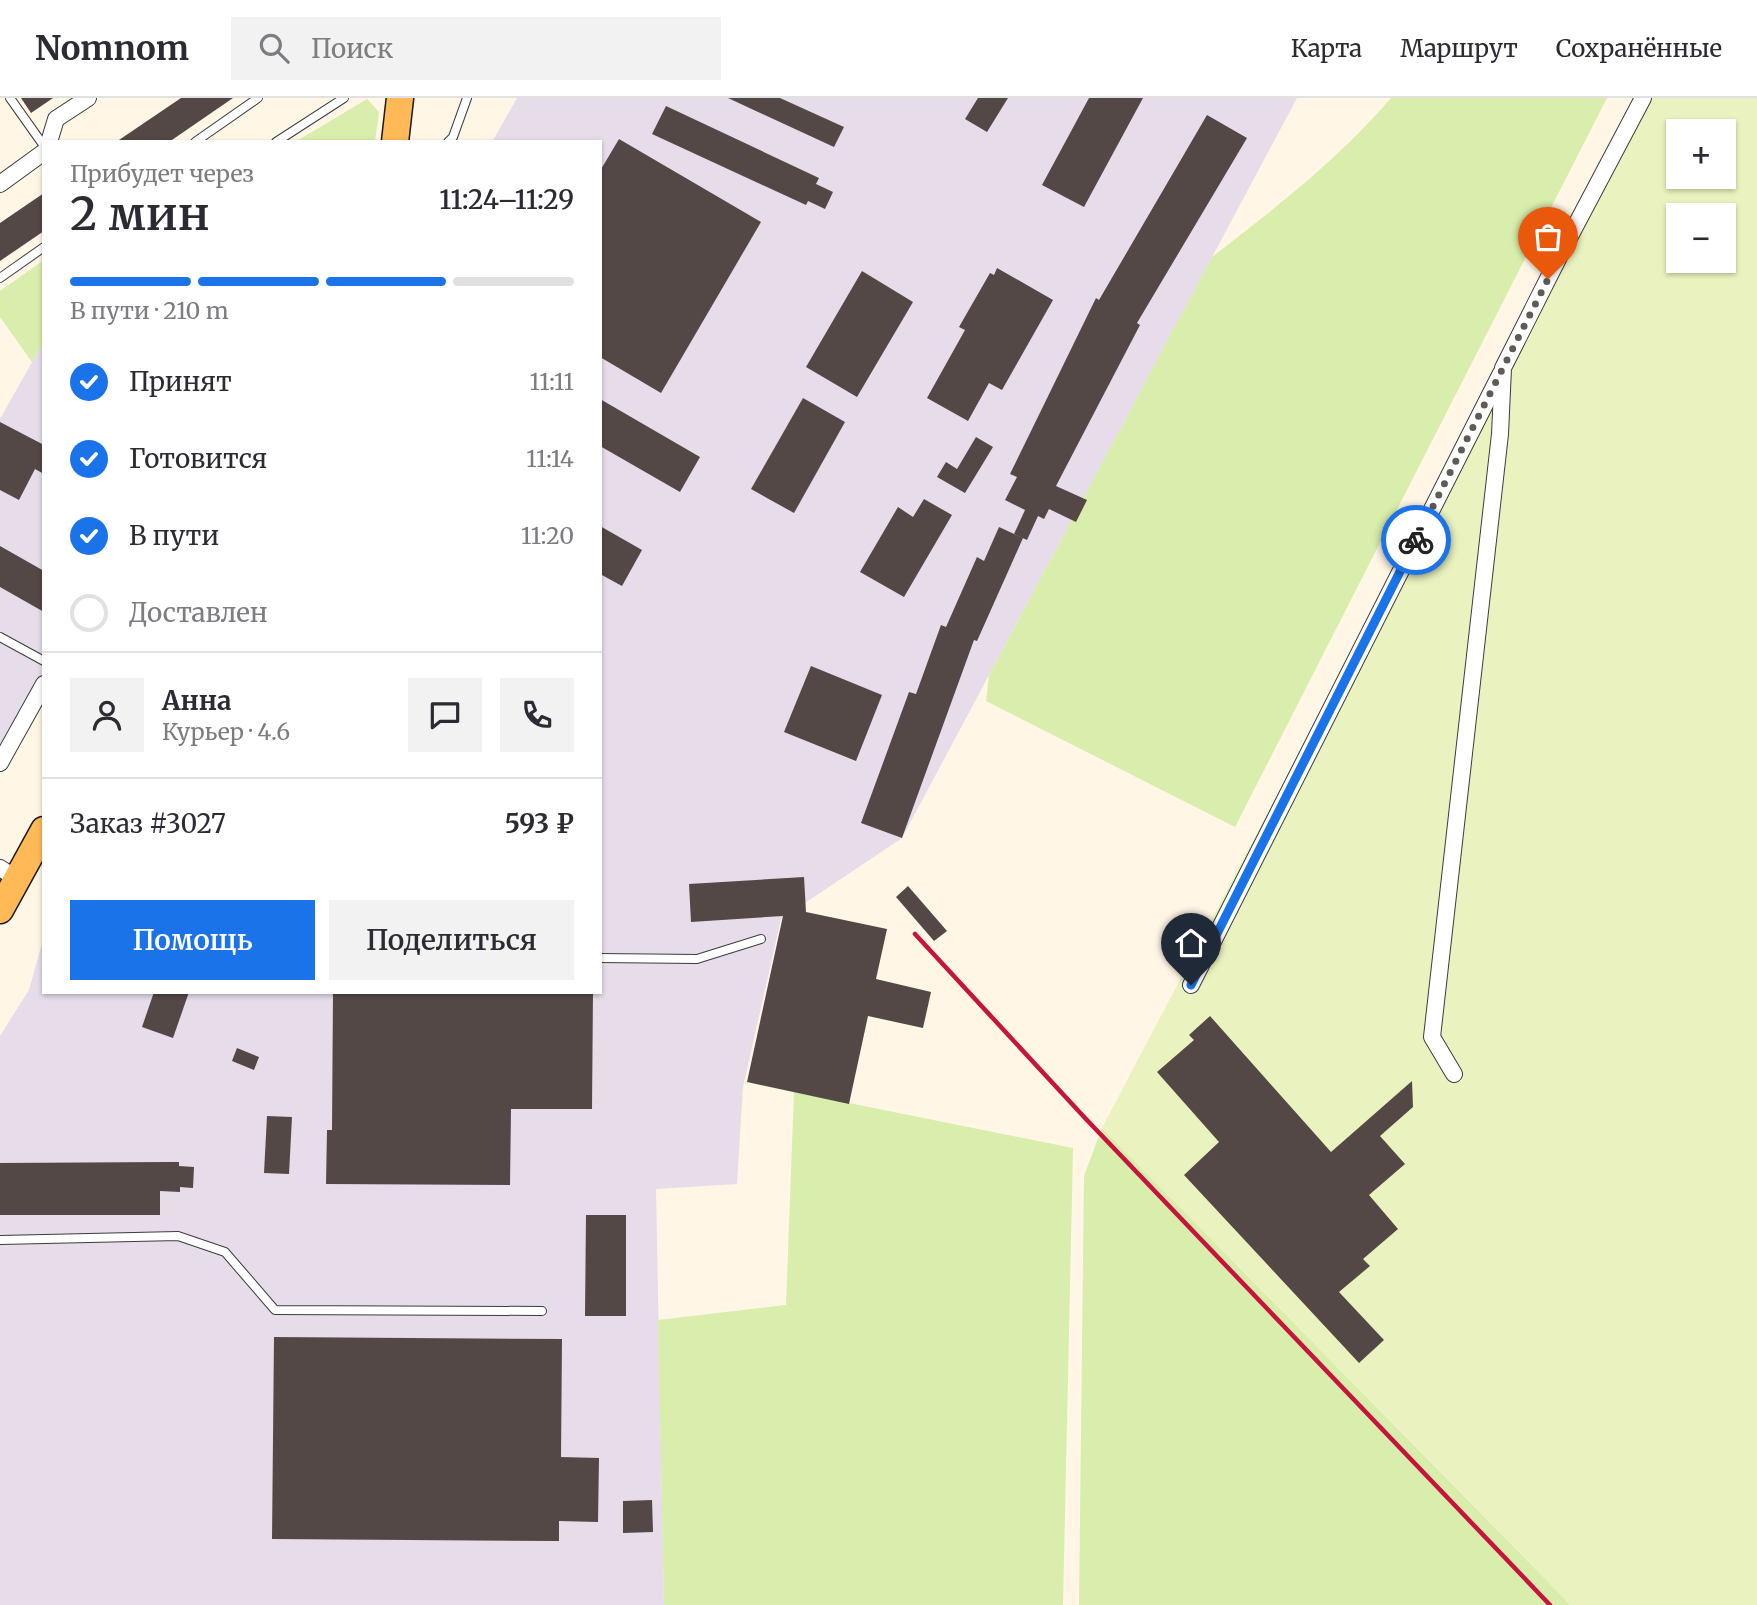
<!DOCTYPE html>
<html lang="ru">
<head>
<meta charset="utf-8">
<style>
	body { margin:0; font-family:Merriweather,serif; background:#f2f2f3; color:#2b2b33; height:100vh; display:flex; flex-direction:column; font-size:26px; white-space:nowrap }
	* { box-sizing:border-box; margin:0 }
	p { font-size:23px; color:#7c7c81 }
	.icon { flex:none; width:38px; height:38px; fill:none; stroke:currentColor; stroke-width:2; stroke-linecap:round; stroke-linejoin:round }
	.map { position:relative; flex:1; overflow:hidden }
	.drawer { position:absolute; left:42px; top:42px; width:560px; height:854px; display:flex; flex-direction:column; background:#fff; border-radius:0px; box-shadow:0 2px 5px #0004 }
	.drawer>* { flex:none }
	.tools { position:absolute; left:1666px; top:21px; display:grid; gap:14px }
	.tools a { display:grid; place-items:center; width:70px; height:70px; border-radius:0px; background:#fff; box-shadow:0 2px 5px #0004; font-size:35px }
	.pin { position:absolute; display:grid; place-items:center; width:60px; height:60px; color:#fff; margin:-72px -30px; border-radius:50% 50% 50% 0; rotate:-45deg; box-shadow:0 0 7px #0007 }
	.pin .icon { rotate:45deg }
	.courier { position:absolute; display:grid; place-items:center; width:70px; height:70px; margin:-35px; border:5px solid #1a73e8; border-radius:50%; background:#fff; color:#222; box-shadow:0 2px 9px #0007 }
	.summary em { font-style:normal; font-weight:600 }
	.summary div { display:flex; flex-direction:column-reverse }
	.summary { display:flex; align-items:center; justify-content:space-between; height:119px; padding:0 28px }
	h1 { font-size:46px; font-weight:600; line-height:52px }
	.bar { display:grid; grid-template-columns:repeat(4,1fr); gap:10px 7px; align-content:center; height:84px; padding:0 28px }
	.bar i { height:9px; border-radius:5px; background:#e1e1e2 }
	.bar .active { background:#1a73e8 }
	.bar p { grid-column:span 4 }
	.line { display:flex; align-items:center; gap:18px; padding:0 28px; border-top:2px solid #e1e1e2 }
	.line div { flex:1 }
	.round { display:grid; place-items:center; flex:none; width:74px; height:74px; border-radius:0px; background:#f2f2f3 }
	ol { padding:0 28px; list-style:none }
	li { display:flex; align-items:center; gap:21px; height:77px }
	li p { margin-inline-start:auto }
	li .icon { padding:7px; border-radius:50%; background:#1a73e8; color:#fff; stroke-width:4 }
	li:last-child { color:#7c7c81 }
	li i { width:38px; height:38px; border:4px solid #e1e1e2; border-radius:50% }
	.cta { display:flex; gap:14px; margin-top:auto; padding:14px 28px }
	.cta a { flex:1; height:80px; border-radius:0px; background:#1a73e8; color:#fff; font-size:28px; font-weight:600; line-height:80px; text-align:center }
	.cta a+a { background:#f2f2f3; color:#2b2b33 }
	header { display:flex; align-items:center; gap:42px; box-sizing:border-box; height:98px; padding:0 35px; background:#fff; border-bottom:2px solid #e1e1e2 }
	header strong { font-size:33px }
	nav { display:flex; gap:38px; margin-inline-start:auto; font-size:24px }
	.search { width:490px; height:63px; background:#f2f2f3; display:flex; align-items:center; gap:18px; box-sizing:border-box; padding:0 24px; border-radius:0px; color:#7c7c81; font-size:26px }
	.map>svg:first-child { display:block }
	.industrial { fill:#e6dcea }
	.green { fill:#d9edac }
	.pitch { fill:#eaf3bf; fill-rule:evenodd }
	.building { fill:#534845 }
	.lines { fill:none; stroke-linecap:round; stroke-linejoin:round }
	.lane-casing { stroke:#3c3c3c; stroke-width:10 }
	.street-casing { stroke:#3c3c3c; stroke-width:18 }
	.primary-casing { stroke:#1a1a1a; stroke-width:29 }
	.lane { stroke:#fff; stroke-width:8 }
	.street { stroke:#fff; stroke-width:16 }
	.primary { stroke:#ffb956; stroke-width:26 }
	.rail { stroke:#c6153c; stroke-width:4.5 }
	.done { stroke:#5f5c56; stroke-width:7; stroke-dasharray:0 12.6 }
	.route { stroke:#1a73e8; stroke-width:9 }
</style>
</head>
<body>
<header>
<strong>Nomnom</strong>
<div class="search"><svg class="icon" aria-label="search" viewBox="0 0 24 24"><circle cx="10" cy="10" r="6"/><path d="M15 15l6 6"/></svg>Поиск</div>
<nav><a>Карта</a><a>Маршрут</a><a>Сохранённые</a></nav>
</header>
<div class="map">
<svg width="1757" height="1507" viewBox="0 0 1757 1507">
	<rect width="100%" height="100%" fill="#fff6e6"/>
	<g class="industrial">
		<path d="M517,0h780l-395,740 -121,81 -38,168 -6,97 -81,5 8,416h-664v-569l29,-46 15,-54v56h556v-850h-108z"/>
		<path d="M44,243v343l-44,79v-344z"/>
	</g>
	<g class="green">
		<path d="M1391,0h216l-372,729 -249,-126 3,-26 223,-418c62,-48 128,-99 179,-159z"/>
		<path d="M367,1l12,13 -4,30h-80z"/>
		<path d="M44,162v81l-12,21 -32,-45v-26z"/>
		<path d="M794,994l279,56 -10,457h-399l-6,-285 128,-15z"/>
		<path d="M1102,1030l469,477h-492l5,-429z"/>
	</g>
	<path class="pitch" d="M1643,0h114v1507h-186l-469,-477zM1678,33h46v46h-46zM1678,117h46v46h-46z"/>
	<g class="building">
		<path d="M21,0h32l-22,15z"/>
		<path d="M181,0h52l-64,44h-53z"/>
		<path d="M728,0h52l64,29 -10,20z"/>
		<path d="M978,0h30l-21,34 -22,-13z"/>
		<path d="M1089,0h54l-59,109 -42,-22z"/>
		<path d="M666,8l153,72 -3,6 17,8 -8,17 -17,-8 -2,4 -154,-71z"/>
		<path d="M1207,17l40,23 -110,185 3,2 -84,161 31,14 -11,22 -27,-13 -5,10 -6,-3 -11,24 -13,-6 11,-24 -20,-10 12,-23 -7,-3 86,-176 3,2z"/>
		<path d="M619,41l142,83 -100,171 -61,-36v-186z"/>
		<path d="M44,95v38l-44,30v-38z"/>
		<path d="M997,170l56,32 -51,90 -13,-7 -21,38 -41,-23 38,-68 -6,-3 31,-54 4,2z"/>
		<path d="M862,173l51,31 -56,95 -51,-30z"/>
		<path d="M803,300l42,24 -51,91 -43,-24z"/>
		<path d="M600,301l100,58 -20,35 -80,-46z"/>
		<path d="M0,324l44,23v29l-9,-5 -16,31 -19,-10z"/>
		<path d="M976,339l17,10 -28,46 -28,-16 9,-15 11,7z"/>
		<path d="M924,401l28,16 -48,82 -44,-25 38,-65 15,10z"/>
		<path d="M600,428l42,24 -20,36 -22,-12z"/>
		<path d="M999,429l24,11 -46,103 -3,-1 -72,198 -41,-15 48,-131 7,2 25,-69 5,2 31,-70 7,4z"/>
		<path d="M0,448l44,25v41l-44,-25z"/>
		<path d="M811,568l71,29 -26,66 -72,-29z"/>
		<path d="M804,779l2,35 81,17 -11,50 55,13 -8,36 -55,-12 -19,88 -102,-22 36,-166 -92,6 -2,-38z"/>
		<path d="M908,788l39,45 -13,10 -38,-44z"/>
		<path d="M154,894h35l-16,46 -31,-11z"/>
		<path d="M333,894h260l-1,117h-81l-1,76 -184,-1 1,-54h5z"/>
		<path d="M1210,918l121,136 81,-71 1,26 -33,29 25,28 -36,31 29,34 -35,30 7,7 -31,26 45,48 -25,23 -175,-188 35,-33 -62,-70 37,-32 -5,-5z"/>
		<path d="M237,950l22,9 -5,13 -22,-9z"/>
		<path d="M267,1018l25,1 -3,57 -25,-1z"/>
		<path d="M166,1064h13v4l15,1 -1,21 -13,-1v5l-20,-1v24h-160v-52z"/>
		<path d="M586,1117h40v101h-41z"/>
		<path d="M274,1239l288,2 -1,118 38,1 -1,64 -39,-1v20l-287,-2z"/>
		<path d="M652,1402l1,32 -30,1v-32z"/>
	</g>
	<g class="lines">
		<g class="lane-casing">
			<g id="lane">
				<path d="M10,0l34,48"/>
				<path d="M195,44l63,-44"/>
				<path d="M276,44l68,-44"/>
				<path d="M448,44l5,-5 14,-39"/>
				<path d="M0,180l44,-31"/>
				<path d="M0,539l44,24"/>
				<path d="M600,860l97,1 64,-20"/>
				<path d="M0,1142l178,-4 47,16 50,58 267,1"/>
			</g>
		</g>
		<g class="street-casing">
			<g id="street">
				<path d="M49,44l7,-23 32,-21"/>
				<path d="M0,86l44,-32"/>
				<path d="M0,665l44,-79"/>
				<path d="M0,770l17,11"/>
				<path d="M1191,887l310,-612"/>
				<path d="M1454,976l-22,-37 68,-603 3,-66 56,-111 84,-159"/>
			</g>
		</g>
		<g class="primary-casing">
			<g id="primary">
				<path d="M395,44l5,-44"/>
				<path d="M0,812l44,-80"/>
			</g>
		</g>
		<use href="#lane" class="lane"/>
		<use href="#street" class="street"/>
		<use href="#primary" class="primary"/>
		<path class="rail" d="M915,836l170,184 465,487"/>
	</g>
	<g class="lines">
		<path class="done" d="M1416,442l132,-261"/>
		<path class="route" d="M1191,887l225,-445"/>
	</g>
</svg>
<div class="tools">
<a>+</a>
<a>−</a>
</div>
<div class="pin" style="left:1548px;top:181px;background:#ea580c"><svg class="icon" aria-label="bag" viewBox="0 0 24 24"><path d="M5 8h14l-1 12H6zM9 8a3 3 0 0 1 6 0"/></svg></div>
<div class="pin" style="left:1191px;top:887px;background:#1f2937"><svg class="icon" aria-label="home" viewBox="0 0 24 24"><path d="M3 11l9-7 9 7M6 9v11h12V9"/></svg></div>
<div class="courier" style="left:1416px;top:442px"><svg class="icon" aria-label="bike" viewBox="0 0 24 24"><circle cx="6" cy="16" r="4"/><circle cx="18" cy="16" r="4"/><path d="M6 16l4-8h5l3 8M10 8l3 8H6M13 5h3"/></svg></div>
<section class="drawer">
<div class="summary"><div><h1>2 мин</h1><p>Прибудет через</p></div><em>11:24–11:29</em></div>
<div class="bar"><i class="active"></i><i class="active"></i><i class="active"></i><i></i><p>В пути · 210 m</p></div>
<ol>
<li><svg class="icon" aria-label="check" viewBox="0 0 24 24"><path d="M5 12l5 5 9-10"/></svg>Принят<p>11:11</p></li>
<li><svg class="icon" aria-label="check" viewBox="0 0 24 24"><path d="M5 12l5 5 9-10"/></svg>Готовится<p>11:14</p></li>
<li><svg class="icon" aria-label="check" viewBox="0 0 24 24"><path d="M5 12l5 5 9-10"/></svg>В пути<p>11:20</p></li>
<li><i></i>Доставлен</li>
</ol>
<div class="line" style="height:126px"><a class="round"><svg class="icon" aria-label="person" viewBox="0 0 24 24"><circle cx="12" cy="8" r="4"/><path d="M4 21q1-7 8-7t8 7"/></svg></a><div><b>Анна</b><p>Курьер · 4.6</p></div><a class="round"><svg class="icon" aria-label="chat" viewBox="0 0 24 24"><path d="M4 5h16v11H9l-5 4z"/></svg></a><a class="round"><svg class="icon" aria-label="phone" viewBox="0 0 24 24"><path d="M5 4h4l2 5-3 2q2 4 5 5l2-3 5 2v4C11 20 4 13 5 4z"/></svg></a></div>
<div class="line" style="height:91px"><div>Заказ #3027</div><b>593 ₽</b></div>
<div class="cta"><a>Помощь</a><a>Поделиться</a></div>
</section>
</div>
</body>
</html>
